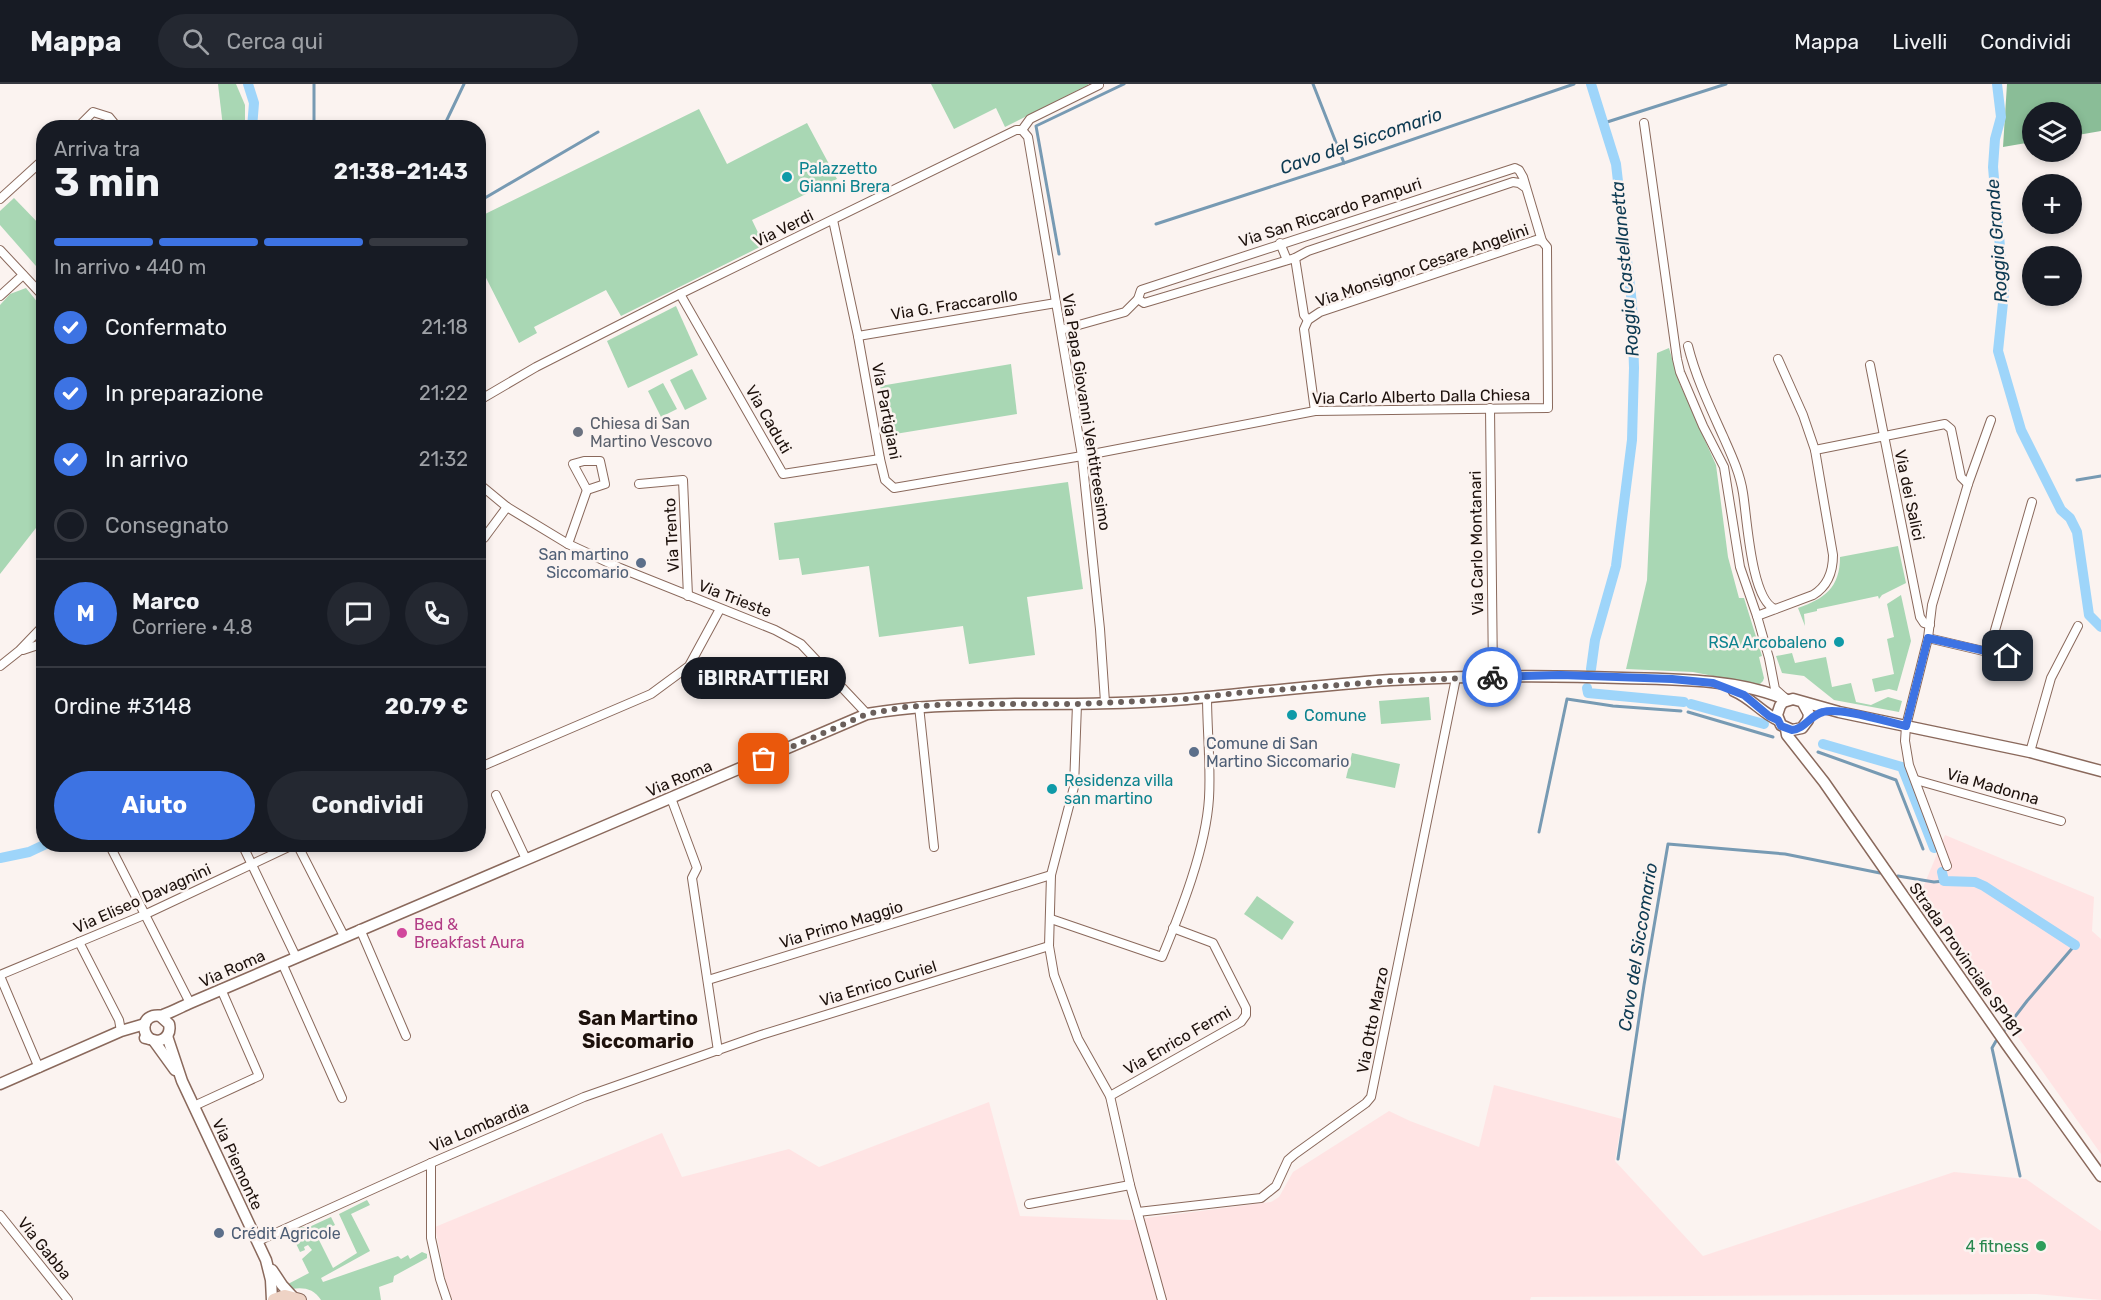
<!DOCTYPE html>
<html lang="it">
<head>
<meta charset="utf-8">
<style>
	body { margin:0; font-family:Rubik,sans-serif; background:#242831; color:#f1f3f6; height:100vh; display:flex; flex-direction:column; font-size:22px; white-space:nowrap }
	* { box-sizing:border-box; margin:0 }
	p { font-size:20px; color:#9ea1a6 }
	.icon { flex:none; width:33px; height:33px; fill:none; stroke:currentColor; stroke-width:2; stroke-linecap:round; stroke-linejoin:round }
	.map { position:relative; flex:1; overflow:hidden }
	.drawer { position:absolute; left:36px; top:36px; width:450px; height:732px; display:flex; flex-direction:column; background:#171b24; border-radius:24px; box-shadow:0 3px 9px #0003 }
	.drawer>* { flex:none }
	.tools { position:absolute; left:2022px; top:18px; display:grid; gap:12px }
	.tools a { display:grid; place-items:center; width:60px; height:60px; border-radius:50%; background:#171b24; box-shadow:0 3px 9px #0003; font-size:30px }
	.pin { position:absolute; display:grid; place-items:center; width:51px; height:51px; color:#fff; margin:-26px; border-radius:12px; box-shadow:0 3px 9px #0006 }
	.courier { position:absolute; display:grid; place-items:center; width:60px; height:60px; margin:-30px; border:4px solid #3d73e3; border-radius:50%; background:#fff; color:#222; box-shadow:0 2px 8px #0007 }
	.bubble { position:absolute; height:42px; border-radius:21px; background:#171b24; box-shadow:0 3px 9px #0003; font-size:20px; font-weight:700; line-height:42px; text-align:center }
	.headline em { font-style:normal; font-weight:700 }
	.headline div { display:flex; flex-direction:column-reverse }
	.headline { display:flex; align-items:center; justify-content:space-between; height:102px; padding:0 18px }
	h1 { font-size:39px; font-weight:700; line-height:45px }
	.bar { display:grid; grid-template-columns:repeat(4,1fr); gap:9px 6px; align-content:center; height:72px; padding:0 18px }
	.bar i { height:8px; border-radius:4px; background:#363941 }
	.bar .active { background:#3d73e3 }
	.bar p { grid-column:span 4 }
	.line { display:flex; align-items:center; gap:15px; padding:0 18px; border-top:2px solid #363941 }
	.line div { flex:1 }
	.round { display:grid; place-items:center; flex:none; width:63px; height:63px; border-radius:32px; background:#242831 }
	ol { padding:0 18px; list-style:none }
	li { display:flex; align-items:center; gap:18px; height:66px }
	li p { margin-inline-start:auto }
	li .icon { padding:6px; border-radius:50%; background:#3d73e3; color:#fff; stroke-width:4 }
	li:last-child { color:#9ea1a6 }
	li i { width:33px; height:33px; border:3px solid #363941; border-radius:50% }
	.button { display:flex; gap:12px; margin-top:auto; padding:12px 18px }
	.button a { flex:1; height:69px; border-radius:36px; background:#3d73e3; color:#fff; font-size:24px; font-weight:700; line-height:69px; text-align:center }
	.button a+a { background:#242831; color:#f1f3f6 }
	header { display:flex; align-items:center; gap:36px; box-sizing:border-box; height:84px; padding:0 30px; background:#171b24; border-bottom:2px solid #363941 }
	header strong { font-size:28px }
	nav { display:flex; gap:33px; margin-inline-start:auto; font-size:21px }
	.search { width:420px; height:54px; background:#242831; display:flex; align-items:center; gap:15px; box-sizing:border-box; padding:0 21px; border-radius:33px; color:#9ea1a6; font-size:22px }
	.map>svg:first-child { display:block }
	.commercial { fill:#ffe4e4 }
	.green { fill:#a9d7b4 }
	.forest { fill:#8abd97 }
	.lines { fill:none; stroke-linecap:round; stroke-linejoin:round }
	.stream { stroke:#779ab3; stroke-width:3 }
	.canal { stroke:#9ed5fa; stroke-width:10 }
	.minor-casing { stroke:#8a695c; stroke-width:10 }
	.tertiary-casing { stroke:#8a695c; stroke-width:13 }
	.secondary-casing { stroke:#8a695c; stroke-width:14 }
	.minor { stroke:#fff; stroke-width:8 }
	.tertiary { stroke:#fff; stroke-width:10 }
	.secondary { stroke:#eed3c5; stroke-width:12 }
	.done { stroke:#6b605c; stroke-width:6; stroke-dasharray:0 10.8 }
	.route { stroke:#3d73e3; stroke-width:8 }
	.culture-dot { fill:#0f9aa8; stroke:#fbf3f0; stroke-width:2 }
	.worship-dot { fill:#6b7280; stroke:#fbf3f0; stroke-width:2 }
	.service-dot { fill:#5c6f8a; stroke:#fbf3f0; stroke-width:2 }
	.hotel-dot { fill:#d1479c; stroke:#fbf3f0; stroke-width:2 }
	.leisure-dot { fill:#2e9e5b; stroke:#fbf3f0; stroke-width:2 }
	.labels { text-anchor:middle; stroke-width:5; stroke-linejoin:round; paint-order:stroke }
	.culture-label { font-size:16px; fill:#0d838f; stroke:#fbf3f0; text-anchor:start }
	.street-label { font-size:16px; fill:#1d110c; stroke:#fbf3f0 }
	.worship-label { font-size:16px; fill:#5b616d; stroke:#fbf3f0; text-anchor:start }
	.service-label { font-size:16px; fill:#4e5e75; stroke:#fbf3f0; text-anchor:start }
	.hotel-label { font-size:16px; fill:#b23c85; stroke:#fbf3f0; text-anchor:start }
	.leisure-label { font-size:16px; fill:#27864d; stroke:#fbf3f0; text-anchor:end }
	.water-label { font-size:18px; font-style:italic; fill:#0d3a52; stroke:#fbf3f0 }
	.quarter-label { font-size:20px; font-weight:bold; fill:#1d110c; stroke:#fbf3f0 }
</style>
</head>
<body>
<header>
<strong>Mappa</strong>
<div class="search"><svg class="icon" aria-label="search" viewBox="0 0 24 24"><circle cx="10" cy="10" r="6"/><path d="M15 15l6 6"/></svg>Cerca qui</div>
<nav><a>Mappa</a><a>Livelli</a><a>Condividi</a></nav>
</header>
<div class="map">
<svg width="2101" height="1216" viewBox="0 0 2101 1216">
	<rect width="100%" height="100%" fill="#fbf3f0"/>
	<g class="commercial">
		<path d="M1945,751l149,62 -2,34 9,8v215l-182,-257z"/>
		<path d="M1494,1001l128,34 -7,42 88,95 251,-84 72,7 75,52v69l-65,-6 -505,3 -1,3h-1079l-2,-2 -14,-71 227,-94 20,44 107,-28 30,18 170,-65 31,114 110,4 141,-18 8,-5 14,-25 96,-61 21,10 69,26z"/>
	</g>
	<g class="green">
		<path d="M218,0h18l9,21v22h-22z"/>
		<path d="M931,0h157v1l-83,42 -9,-19 -42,21z"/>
		<path d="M699,25l28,55 80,-41 30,56 -85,41 12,25 -143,71 -15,-26 -72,37 3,6 -18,10 -40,-79v-47z"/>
		<path d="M14,114l29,30v46l-43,-49v-14z"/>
		<path d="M26,204l17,21v210l-43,55v-269l10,-11z"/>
		<path d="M676,222l22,49 -70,33 -21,-47z"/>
		<path d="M1669,264l10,34 37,83 12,92 11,41h5l18,58 -3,1 5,21 -1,3 -4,4 -66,-13 -67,-3 21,-89 10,-227z"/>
		<path d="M1011,280l6,50 -128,21 -9,-49z"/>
		<path d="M692,285l15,30 -22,11 -15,-30z"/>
		<path d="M663,299l14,26 -16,8 -13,-26z"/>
		<path d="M1068,398l15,107 -56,8 8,58 -66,9 -6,-38 -84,11 -10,-71 -67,9 -3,-17 -20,2 -5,-37z"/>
		<path d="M1898,462l8,37 -24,12 -3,4 -1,-3 -61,13v2l-13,3 1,12 -7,-18c26,-9 42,-20 42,-51z"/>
		<path d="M1901,511l10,46 -14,50 -8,-2 -14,3 -3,-13 22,-5 -7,-35 7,-2 -7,-33z"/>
		<path d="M1792,569l3,10 31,-6 6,30 19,-4 5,19 15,3 17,-8 14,4 -3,11 -65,-12 -30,-24 -22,-3 -6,-17z"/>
		<path d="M1429,613l2,23 -50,4 -2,-23z"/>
		<path d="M1352,669l48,11 -5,24 -49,-10z"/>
		<path d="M1257,812l37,26 -12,18 -38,-26z"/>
		<path d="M367,1116l3,5 -19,9 19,37 -49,27 2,4 75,-26 3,3 7,-4 2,4 12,-7 5,2v4l-33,18 -1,6 -14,5 2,13h-60c-7,-11 -17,-13 -29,-11l-4,-5 21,-11 -7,-14 10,-9 -4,-5 -4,2 1,3 -5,2 -10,-21 9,-5 8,2 24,-11 4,8 -19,9 17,34 24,-15 -18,-39z"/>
	</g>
	<path class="forest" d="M2007,0h94v47l-29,5v-24h-40v30l-29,5z"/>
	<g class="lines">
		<g class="stream">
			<path d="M1313,0l31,79"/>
			<path d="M1604,39l122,-39"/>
			<path d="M314,44v-44"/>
			<path d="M443,44l21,-44"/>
			<path d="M478,118l120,-70"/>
			<path d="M1156,140l188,-61 230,-79"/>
			<path d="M1059,170l-23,-128 88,-42"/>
			<path d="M2077,396l24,-4"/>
			<path d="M1688,628l85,25"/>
			<path d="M1818,668l78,28 27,69"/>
			<path d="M1539,748l28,-133 46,7 68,5"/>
			<path d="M1898,792l36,6 10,-1"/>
			<path d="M2004,947l23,-30 48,-56"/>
			<path d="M1996,957l-4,7 28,128"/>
			<path d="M1618,1075l26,-174 24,-141 117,10 95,19"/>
		</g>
		<g class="canal">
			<path d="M248,0l6,19 -2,25"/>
			<path d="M1591,0l25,80 16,140 2,64 -2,72 -16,126 -21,74 -4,29"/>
			<path d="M1997,0l4,33 -6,22 -2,28 11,126 -6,58 23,79 40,80 9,8 7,14 12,83 12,12"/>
			<path d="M1587,604l1,5 96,9"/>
			<path d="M1691,620l73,20"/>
			<path d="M1823,660l79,23 32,81"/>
			<path d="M0,774l29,-6 17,-8"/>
			<path d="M1942,788l2,9 31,1 9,4 91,59"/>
		</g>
		<g class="minor-casing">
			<g id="minor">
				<path d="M1644,39l33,236 3,13 23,54 21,41 16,100 17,49 12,42 6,31 10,9"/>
				<path d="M77,44l16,-16 16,5 9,11"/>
				<path d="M1022,46l6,7 54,319 18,173 5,73"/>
				<path d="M1526,104l-7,-5 -6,-1 -205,69 -13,7 -151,45 -6,-4 3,-9 374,-122 4,2 4,7 19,64"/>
				<path d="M0,115l44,-40"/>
				<path d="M833,136l25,116 22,123 5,21 9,8 188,-32 233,-45 233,-3 -1,-161 -5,-6 -6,-1 -216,72 -12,8 -4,9 11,82"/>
				<path d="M1280,159l7,17"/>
				<path d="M0,166l44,47"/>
				<path d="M1295,174l9,57 4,5"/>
				<path d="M680,210l103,180 97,-15"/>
				<path d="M0,212l23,-21"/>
				<path d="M1061,246l64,-18 13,-13"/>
				<path d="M858,252l198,-33"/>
				<path d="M1688,262c8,32 22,61 35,90 8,18 17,37 20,57 4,24 8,107 32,116"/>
				<path d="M1870,281l50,252 4,6 6,2"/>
				<path d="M478,317l58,-34 144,-73 336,-164h6l8,-11 69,-34"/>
				<path d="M1490,324l3,269"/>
				<path d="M1815,366l130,-26 6,5 10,48 7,7"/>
				<path d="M584,377h16l5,23 -18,6 -14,-26z"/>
				<path d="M478,399l29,24 61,37 52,24 155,62 26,14 66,70"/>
				<path d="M639,400l44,-4 5,116"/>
				<path d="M478,457l6,-3 23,-31"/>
				<path d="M568,460l19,-54"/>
				<path d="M1757,532l56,-21c15,-9 20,-23 20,-40l-18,-105 -12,-35 -25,-56"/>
				<path d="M1928,554l98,23"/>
				<path d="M23,566l21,-7"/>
				<path d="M1989,567l43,-149"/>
				<path d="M0,582l19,-15 25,-26"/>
				<path d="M1077,620l-3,83 -23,88 -2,71 5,29 24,64 32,57 20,89 32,115"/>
				<path d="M919,622l15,141"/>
				<path d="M2030,668l21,-74 27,-52"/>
				<path d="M478,684l173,-74 38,-28 31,-57"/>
				<path d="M1916,696l145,41"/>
				<path d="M496,711l30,64"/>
				<path d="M671,714l26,70 -5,10 26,173"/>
				<path d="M109,760l81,159"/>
				<path d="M242,760l54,113"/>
				<path d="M297,760l47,92"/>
				<path d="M1947,782l-38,-101 -4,-24 1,-15 22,-88 4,-33 36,-121 23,-64"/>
				<path d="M1051,835l111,38c19,-46 44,-109 47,-159 2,-33 -2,-68 -2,-102"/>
				<path d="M360,845l46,107"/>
				<path d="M79,858l40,78 2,11"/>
				<path d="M282,879l60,135"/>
				<path d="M0,891l144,-60 151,-71"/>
				<path d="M0,892l39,92"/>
				<path d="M708,896l343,-105"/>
				<path d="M1110,1012l131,-74 5,-7v-7l-33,-65 -40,-15"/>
				<path d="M194,1022l65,-30 -38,-87"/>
				<path d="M431,1079v75l9,41 7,21"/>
				<path d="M1029,1120l101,-19"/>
				<path d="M1138,1128l123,-14 15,-12 12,-26 7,-6 71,-51 5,-6 85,-419"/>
				<path d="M0,1131l68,85"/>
				<path d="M258,1157l173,-78 153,-66 177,-62 288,-89"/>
			</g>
		</g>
		<g class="tertiary-casing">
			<g id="tertiary">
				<path d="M1734,607c17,7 28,22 44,29"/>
				<path d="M1803,619l6,11 -1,6 -6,8 -10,2 -11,-5 -4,-10 3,-9 3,-4 10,-3 46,13 191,40 71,19"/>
				<path d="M1786,645l1,6 37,47 183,263 94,131"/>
				<path d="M167,952l15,45 84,179 5,20 1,20"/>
				<path d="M145,954l13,3c9,-2 13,-8 11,-17l-9,-8"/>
				<path d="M150,955c-7,-6 -9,-19 3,-23 3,-1 6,0 10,-1 9,-3 18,-8 27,-12l677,-289c51,-9 97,-9 148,-10 57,0 115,0 172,-5 68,-6 135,-14 203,-19 78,-4 155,-5 233,-2 52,1 117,1 164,22"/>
				<path d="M154,957l21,29"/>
				<path d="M0,1000l121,-53 24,-7"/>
				<path d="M272,1186l10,15 10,11"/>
			</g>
		</g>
		<g class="secondary-casing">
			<path id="secondary" d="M274,1216l11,-4 15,4"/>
		</g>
		<use href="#minor" class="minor"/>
		<use href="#tertiary" class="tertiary"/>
		<use href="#secondary" class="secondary"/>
	</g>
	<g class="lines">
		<path class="done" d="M764,675l103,-45 38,-7 49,-3h123l110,-5 49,-6 154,-12 102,-4"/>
		<path class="route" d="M1492,593l69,-2 111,4 41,4 31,12 25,21 9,4 3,6 11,4c13,-1 18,-15 31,-18 18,-5 64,10 83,14l22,-88 80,18"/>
	</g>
	<g class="culture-dot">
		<circle cx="787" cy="93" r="6"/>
		<circle cx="1839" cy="558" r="6"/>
		<circle cx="1292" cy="631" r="6"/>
		<circle cx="1052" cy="705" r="6"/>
	</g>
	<circle class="worship-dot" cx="578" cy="348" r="6"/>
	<g class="service-dot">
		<circle cx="641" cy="479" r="6"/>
		<circle cx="1194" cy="668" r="6"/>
		<circle cx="219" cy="1149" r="6"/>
	</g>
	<circle class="hotel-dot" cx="402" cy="849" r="6"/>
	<circle class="leisure-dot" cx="2041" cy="1162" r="6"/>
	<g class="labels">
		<g class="culture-label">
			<text x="799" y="90">Palazzetto<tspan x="799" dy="18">Gianni Brera</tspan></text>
			<text x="1827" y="564" text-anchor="end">RSA Arcobaleno</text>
			<text x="1304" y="637">Comune</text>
			<text x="1064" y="702">Residenza villa<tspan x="1064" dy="18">san martino</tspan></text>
		</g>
		<g class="street-label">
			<text transform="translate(1330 128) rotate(-18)" y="6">Via San Riccardo Pampuri</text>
			<text transform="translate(783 144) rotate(-26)" y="6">Via Verdi</text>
			<text transform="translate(1422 181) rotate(-19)" y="6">Via Monsignor Cesare Angelini</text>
			<text transform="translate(954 220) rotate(-9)" y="6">Via G. Fraccarollo</text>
			<text transform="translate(1421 312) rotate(-1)" y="6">Via Carlo Alberto Dalla Chiesa</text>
			<text transform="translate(887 327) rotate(79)" y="6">Via Partigiani</text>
			<text transform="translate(1087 328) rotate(81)" y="6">Via Papa Giovanni Ventitreesimo</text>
			<text transform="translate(769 335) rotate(60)" y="6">Via Caduti</text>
			<text transform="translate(1910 411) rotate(78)" y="6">Via dei Salici</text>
			<text transform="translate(671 451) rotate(-93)" y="6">Via Trento</text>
			<text transform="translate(1476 459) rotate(-91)" y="6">Via Carlo Montanari</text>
			<text transform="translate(735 514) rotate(21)" y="6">Via Trieste</text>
			<text transform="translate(679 694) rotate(-23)" y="6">Via Roma</text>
			<text transform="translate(1993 702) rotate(16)" y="6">Via Madonna</text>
			<text transform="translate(142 814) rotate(-24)" y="6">Via Eliseo Davagnini</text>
			<text transform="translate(841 840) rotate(-17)" y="6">Via Primo Maggio</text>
			<text transform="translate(1966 875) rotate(55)" y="6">Strada Provinciale SP181</text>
			<text transform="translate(232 884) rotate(-24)" y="6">Via Roma</text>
			<text transform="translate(878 899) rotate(-17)" y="6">Via Enrico Curiel</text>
			<text transform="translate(1372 936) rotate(-79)" y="6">Via Otto Marzo</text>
			<text transform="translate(1177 956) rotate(-30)" y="6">Via Enrico Fermi</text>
			<text transform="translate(479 1042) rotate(-23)" y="6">Via Lombardia</text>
			<text transform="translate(238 1080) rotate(65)" y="6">Via Piemonte</text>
			<text transform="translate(45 1164) rotate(51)" y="6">Via Gabba</text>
		</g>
		<g class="worship-label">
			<text x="590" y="345">Chiesa di San<tspan x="590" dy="18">Martino Vescovo</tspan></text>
		</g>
		<g class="service-label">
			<text x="629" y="476" text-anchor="end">San martino<tspan x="629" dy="18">Siccomario</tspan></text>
			<text x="1206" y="665">Comune di San<tspan x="1206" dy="18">Martino Siccomario</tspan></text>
			<text x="231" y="1155">Crédit Agricole</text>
		</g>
		<g class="hotel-label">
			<text x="414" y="846">Bed &amp;<tspan x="414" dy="18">Breakfast Aura</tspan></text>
		</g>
		<g class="leisure-label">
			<text x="2029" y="1168">4 fitness</text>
		</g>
		<g class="water-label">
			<text transform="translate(1361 57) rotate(-19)" y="6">Cavo del Siccomario</text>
			<text transform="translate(1997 157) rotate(-94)" y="6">Roggia Grande</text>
			<text transform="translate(1625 185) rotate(-95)" y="6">Roggia Castellanetta</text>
			<text transform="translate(1638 863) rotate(-81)" y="6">Cavo del Siccomario</text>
		</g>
		<g class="quarter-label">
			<text x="638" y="941">San Martino<tspan x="638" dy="23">Siccomario</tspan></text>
		</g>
	</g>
</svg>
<div class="tools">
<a><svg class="icon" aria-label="layers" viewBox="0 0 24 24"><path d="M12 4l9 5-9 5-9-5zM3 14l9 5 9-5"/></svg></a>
<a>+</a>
<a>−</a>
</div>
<div class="pin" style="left:764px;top:675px;background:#ea580c"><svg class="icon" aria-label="bag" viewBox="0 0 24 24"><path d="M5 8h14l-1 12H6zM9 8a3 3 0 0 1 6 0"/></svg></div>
<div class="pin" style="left:2008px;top:572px;background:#1f2937"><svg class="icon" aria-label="home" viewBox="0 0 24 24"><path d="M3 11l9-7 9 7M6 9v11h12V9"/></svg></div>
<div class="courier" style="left:1492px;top:593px"><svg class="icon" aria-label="bike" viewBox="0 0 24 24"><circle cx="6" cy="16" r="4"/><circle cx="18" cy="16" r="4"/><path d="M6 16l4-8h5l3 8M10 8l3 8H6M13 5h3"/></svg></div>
<div class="bubble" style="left:681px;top:573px;width:165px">iBIRRATTIERI</div>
<section class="drawer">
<div class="headline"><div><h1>3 min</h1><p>Arriva tra</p></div><em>21:38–21:43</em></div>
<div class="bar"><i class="active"></i><i class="active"></i><i class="active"></i><i></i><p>In arrivo · 440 m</p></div>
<ol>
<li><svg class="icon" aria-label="check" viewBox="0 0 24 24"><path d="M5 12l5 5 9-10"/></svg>Confermato<p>21:18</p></li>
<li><svg class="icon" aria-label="check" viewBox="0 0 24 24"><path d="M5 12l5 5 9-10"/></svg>In preparazione<p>21:22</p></li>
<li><svg class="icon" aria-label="check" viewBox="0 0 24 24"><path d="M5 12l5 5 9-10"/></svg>In arrivo<p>21:32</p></li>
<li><i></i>Consegnato</li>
</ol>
<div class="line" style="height:108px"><b class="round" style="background:#3d73e3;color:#fff">M</b><div><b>Marco</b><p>Corriere · 4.8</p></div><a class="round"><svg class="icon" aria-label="chat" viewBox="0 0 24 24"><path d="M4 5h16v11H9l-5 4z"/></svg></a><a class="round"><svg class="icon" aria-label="phone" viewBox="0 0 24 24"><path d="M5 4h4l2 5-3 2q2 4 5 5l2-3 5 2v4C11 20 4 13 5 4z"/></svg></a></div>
<div class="line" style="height:78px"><div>Ordine #3148</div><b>20.79 €</b></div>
<div class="button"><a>Aiuto</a><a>Condividi</a></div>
</section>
</div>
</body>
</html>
